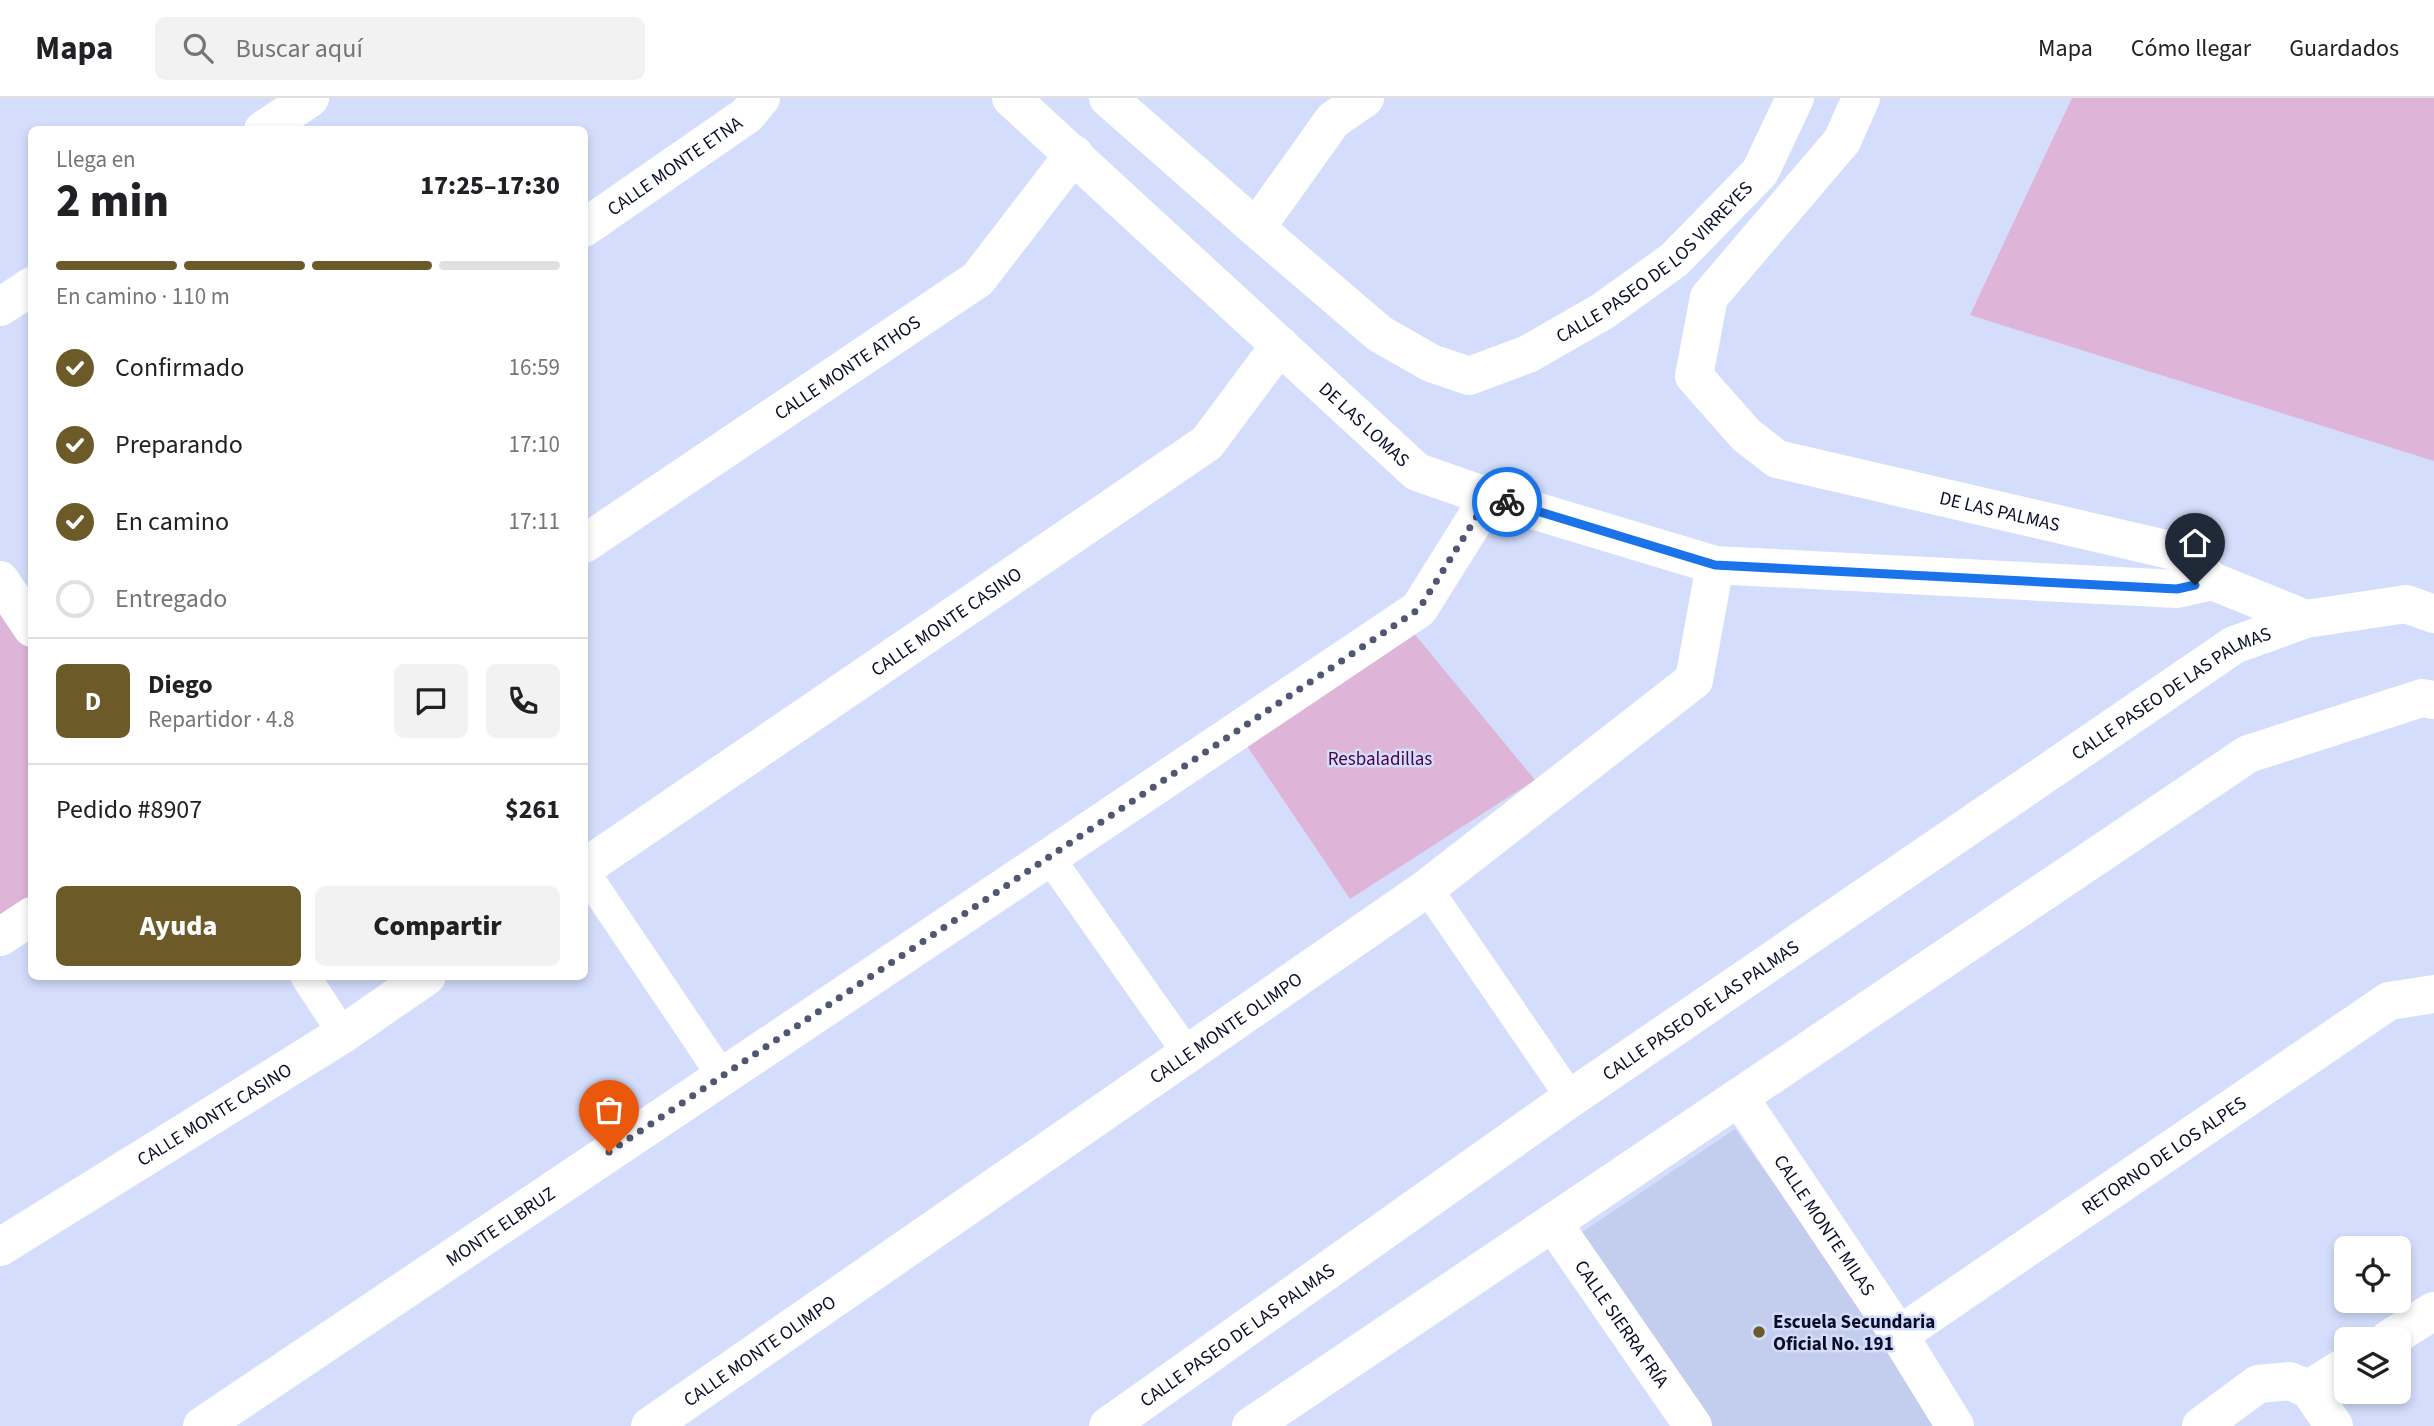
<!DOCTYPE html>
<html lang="es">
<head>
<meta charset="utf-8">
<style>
	body { margin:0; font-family:"Source Sans 3",sans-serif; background:#f2f2f2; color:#202124; height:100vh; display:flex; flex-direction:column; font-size:26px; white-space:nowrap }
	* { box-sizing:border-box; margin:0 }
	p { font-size:23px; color:#757577 }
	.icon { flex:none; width:38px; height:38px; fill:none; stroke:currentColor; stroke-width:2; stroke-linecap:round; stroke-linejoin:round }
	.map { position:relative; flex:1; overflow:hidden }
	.drawer { position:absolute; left:28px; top:28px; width:560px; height:854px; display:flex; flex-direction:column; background:#fff; border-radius:10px; box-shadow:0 4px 10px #0003 }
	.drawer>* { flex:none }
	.fabs { position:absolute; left:2334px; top:1138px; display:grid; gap:14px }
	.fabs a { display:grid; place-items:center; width:77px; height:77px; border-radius:10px; background:#fff; box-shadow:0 4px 10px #0003; font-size:35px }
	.pin { position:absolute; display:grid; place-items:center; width:60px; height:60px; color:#fff; margin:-72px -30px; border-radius:50% 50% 50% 0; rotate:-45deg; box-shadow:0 0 7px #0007 }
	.pin .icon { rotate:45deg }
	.courier { position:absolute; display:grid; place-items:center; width:70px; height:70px; margin:-35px; border:5px solid #1a73e8; border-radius:50%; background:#fff; color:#222; box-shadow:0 2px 9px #0007 }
	.head em { font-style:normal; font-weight:800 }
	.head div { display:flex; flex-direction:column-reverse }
	.head { display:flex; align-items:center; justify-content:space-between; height:119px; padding:0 28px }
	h1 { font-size:46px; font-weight:800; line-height:52px }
	.bar { display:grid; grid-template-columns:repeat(4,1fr); gap:10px 7px; align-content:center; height:84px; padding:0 28px }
	.bar i { height:9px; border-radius:5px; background:#e0e0e0 }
	.bar .on { background:#6c5b29 }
	.bar p { grid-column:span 4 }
	.line { display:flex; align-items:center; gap:18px; padding:0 28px; border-top:2px solid #e0e0e0 }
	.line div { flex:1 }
	.round { display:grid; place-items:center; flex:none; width:74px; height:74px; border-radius:10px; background:#f2f2f2 }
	ol { padding:0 28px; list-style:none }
	li { display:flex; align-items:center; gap:21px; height:77px }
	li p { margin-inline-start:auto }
	li .icon { padding:7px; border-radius:50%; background:#6c5b29; color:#fff; stroke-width:4 }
	li:last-child { color:#757577 }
	li i { width:38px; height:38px; border:4px solid #e0e0e0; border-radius:50% }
	.action { display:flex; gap:14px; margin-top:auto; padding:14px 28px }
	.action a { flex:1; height:80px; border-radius:10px; background:#6c5b29; color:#fff; font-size:28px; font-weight:800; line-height:80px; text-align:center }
	.action a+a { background:#f2f2f2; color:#202124 }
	header { display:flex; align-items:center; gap:42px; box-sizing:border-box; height:98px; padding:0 35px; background:#fff; border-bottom:2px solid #e0e0e0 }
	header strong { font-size:33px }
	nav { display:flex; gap:38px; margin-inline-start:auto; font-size:24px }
	.search { width:490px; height:63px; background:#f2f2f2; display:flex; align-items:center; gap:18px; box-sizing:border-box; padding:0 24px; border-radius:10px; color:#757577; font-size:26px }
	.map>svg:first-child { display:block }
	.built { fill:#c3ceef }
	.green { fill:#dfb4d9 }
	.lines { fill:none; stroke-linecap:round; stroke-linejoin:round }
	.pedestrian { stroke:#fff; stroke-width:30 }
	.minor { stroke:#fff; stroke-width:38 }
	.tertiary { stroke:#fff; stroke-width:38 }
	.done { stroke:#505772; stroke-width:7; stroke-dasharray:0 12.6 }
	.route { stroke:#1a73e8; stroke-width:9 }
	.poi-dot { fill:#6c5b29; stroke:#d4defc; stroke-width:2.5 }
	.labels { text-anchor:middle; stroke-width:5; stroke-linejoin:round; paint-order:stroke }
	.street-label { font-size:19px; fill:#090e28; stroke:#d4defc }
	.park-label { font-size:19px; fill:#4a0047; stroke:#d4defc }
	.poi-label { font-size:19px; font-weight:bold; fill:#090e28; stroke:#d4defc; text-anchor:start }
</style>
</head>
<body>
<header>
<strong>Mapa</strong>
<div class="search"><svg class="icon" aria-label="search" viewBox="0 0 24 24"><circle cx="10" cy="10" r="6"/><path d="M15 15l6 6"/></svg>Buscar aquí</div>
<nav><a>Mapa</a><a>Cómo llegar</a><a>Guardados</a></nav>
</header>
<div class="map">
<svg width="2434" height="1328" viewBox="0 0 2434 1328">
	<rect width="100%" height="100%" fill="#d4defc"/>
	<path class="built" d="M1735,1031l212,297h-244l-131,-187z"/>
	<g class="green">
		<path d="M2072,0h362v363l-464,-146z"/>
		<path d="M0,481l32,47 -1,290 -31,21z"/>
		<path d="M1403,522l132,160 -185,119 -113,-168z"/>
	</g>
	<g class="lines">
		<g class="pedestrian">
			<path d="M1049,759l139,197"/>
			<path d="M584,773l138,205"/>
			<path d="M1427,790l144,210"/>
			<path d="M305,878l38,58"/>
		</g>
		<g class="minor">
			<path id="s1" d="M1011,0l406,374 72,25 226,68 462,24 35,-8 94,38"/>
			<path id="s2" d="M1108,0l148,130 124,106 51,29 38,13 59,-22 75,-43 71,-51 86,-88 35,-74"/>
			<path id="s3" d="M1861,0l-19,43 -133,156 -15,79 52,59 31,24 406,94 29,28"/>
			<path d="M263,32l47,-32"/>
			<path id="s4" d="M584,130l163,-113 14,-17"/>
			<path d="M1256,130l77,-108 32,-22"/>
			<path d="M0,209l32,-21"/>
			<path id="s5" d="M584,446l394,-265 96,-125"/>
			<path d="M0,482l32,48"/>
			<path id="s6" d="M584,770l623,-425 73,-98"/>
			<path d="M0,839l32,-21"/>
			<path id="s7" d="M1739,999l160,238 56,91"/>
			<path id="s8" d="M1553,1125l140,203"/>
			<path id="s9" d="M0,1149l343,-213 84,-58"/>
			<path id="s10" d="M1899,1237l490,-334 45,-7"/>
			<path d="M2389,1241l45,-28"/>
			<path d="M2309,1291l38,-24"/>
			<path id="s11" d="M202,1328l1217,-817 70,-112"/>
			<path id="s12" d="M650,1328l777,-538 267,-208 21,-115"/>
			<path d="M2201,1328l57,-42 31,-3 20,8 25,37"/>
		</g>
		<g class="tertiary">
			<path id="s13" d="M1108,1328l463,-328 663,-453 72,-26 100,-15 28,10"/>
			<path d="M1251,1328l997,-672 174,-56 12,2"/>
		</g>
	</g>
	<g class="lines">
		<path class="done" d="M609,1054l810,-543 70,-112 18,5"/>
		<path class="route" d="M1507,404l208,63 462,24 18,-4"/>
	</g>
	<circle class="poi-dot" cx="1759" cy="1234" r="7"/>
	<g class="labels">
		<g class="street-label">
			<text dy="7" stroke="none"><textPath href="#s4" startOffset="110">CALLE MONTE ETNA</textPath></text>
			<text dy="7" stroke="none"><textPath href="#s2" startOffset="679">CALLE PASEO DE LOS VIRREYES</textPath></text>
			<text dy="7" stroke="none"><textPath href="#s5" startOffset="317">CALLE MONTE ATHOS</textPath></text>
			<text dy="7" stroke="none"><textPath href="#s1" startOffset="481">DE LAS LOMAS</textPath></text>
			<text dy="7" stroke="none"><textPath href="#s3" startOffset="679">DE LAS PALMAS</textPath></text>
			<text dy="7" stroke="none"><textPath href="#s6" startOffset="438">CALLE MONTE CASINO</textPath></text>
			<text dy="7" stroke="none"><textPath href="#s13" startOffset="1292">CALLE PASEO DE LAS PALMAS</textPath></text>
			<text dy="7" stroke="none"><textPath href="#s13" startOffset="724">CALLE PASEO DE LAS PALMAS</textPath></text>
			<text dy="7" stroke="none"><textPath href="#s12" startOffset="700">CALLE MONTE OLIMPO</textPath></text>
			<text dy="7" stroke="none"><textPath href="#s9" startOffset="252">CALLE MONTE CASINO</textPath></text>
			<text dy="7" stroke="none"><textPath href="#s10" startOffset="320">RETORNO DE LOS ALPES</textPath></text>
			<text dy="7" stroke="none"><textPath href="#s7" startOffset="154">CALLE MONTE MILAS</textPath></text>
			<text dy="7" stroke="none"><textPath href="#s11" startOffset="359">MONTE ELBRUZ</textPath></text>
			<text dy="7" stroke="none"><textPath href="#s8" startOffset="122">CALLE SIERRA FRÍA</textPath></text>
			<text dy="7" stroke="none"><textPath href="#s13" startOffset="158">CALLE PASEO DE LAS PALMAS</textPath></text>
			<text dy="7" stroke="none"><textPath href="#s12" startOffset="133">CALLE MONTE OLIMPO</textPath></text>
		</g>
		<g class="park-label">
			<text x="1380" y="667">Resbaladillas</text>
		</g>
		<g class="poi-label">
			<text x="1773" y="1230">Escuela Secundaria<tspan x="1773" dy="22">Oficial No. 191</tspan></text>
		</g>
	</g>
</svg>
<div class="fabs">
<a><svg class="icon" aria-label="locate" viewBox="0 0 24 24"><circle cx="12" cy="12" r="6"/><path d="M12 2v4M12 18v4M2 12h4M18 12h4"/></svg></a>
<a><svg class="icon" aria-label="layers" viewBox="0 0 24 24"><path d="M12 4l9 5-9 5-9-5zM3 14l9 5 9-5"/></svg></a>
</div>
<div class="pin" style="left:609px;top:1054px;background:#ea580c"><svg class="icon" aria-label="bag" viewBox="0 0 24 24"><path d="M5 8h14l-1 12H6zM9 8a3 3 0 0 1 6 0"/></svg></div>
<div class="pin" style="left:2195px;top:487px;background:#1f2937"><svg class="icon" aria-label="home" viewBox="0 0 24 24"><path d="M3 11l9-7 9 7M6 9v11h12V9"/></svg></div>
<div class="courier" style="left:1507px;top:404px"><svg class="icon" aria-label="bike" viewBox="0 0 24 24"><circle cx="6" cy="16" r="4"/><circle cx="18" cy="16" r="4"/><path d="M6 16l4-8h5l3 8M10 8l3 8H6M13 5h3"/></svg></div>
<section class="drawer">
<div class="head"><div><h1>2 min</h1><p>Llega en</p></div><em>17:25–17:30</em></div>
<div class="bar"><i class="on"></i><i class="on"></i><i class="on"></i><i></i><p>En camino · 110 m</p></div>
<ol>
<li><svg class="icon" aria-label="check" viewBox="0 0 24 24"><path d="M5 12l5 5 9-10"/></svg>Confirmado<p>16:59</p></li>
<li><svg class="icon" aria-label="check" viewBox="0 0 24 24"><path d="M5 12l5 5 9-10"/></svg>Preparando<p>17:10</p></li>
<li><svg class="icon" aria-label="check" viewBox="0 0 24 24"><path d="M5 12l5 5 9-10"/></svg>En camino<p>17:11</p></li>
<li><i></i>Entregado</li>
</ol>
<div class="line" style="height:126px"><b class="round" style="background:#6c5b29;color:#fff">D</b><div><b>Diego</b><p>Repartidor · 4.8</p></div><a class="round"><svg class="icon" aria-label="chat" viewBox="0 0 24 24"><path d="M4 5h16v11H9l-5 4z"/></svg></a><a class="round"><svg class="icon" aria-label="phone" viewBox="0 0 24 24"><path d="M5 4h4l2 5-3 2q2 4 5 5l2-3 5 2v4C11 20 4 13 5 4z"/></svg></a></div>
<div class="line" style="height:91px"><div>Pedido #8907</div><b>$261</b></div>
<div class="action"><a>Ayuda</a><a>Compartir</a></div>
</section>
</div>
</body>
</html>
